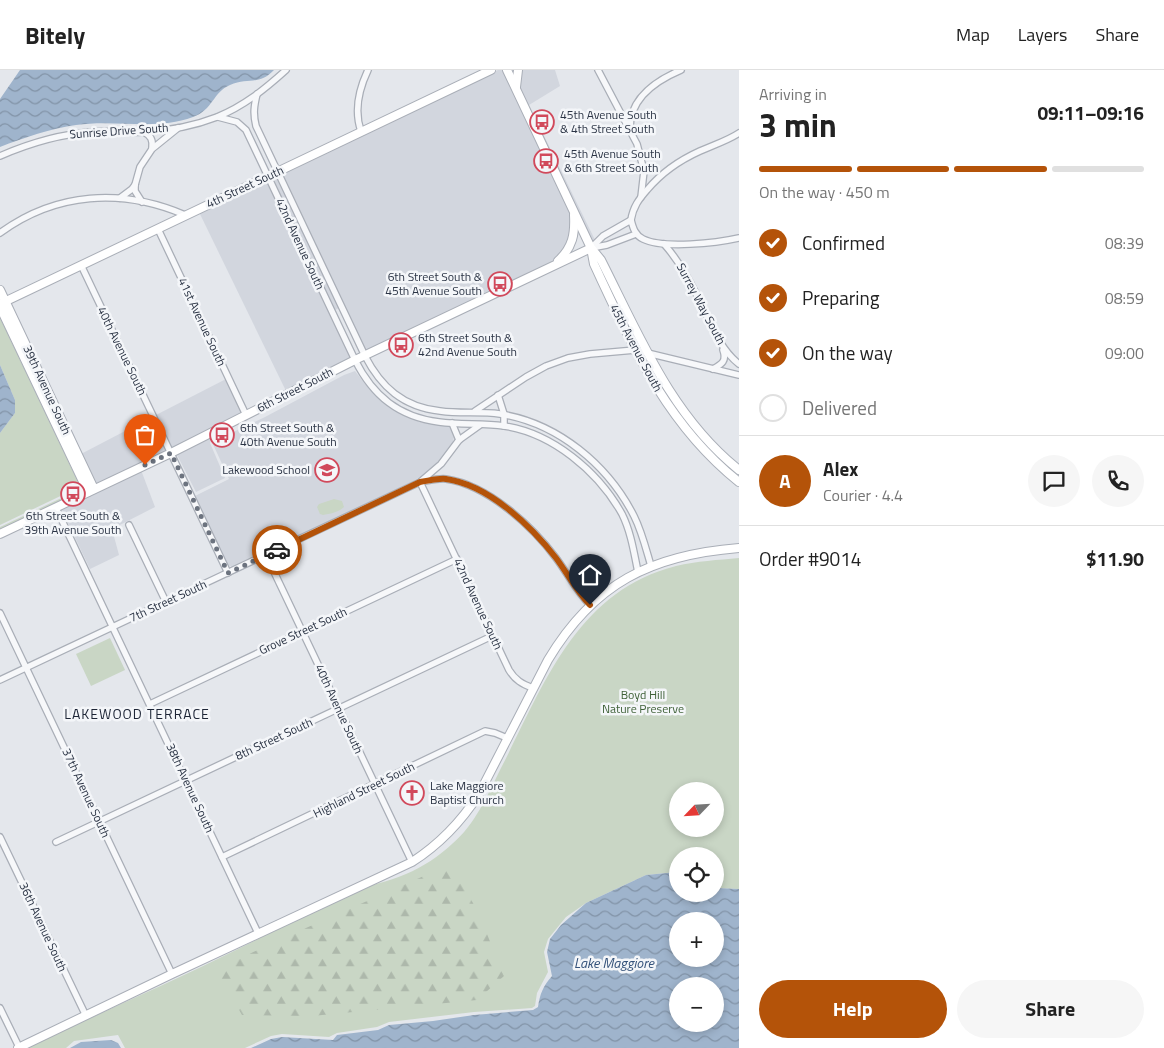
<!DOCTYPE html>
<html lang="en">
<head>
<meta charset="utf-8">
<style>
	body { margin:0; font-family:"Titillium Web",sans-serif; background:#f6f6f6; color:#222; height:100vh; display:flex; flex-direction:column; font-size:19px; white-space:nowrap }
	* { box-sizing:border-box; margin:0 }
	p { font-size:16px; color:#767676 }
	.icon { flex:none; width:28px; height:28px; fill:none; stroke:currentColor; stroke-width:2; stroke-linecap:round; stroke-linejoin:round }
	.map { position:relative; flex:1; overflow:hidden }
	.details { display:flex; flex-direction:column; background:#fff; width:425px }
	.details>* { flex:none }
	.needle { width:32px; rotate:245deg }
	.buttons { position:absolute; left:669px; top:712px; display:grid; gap:10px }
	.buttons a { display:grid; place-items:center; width:55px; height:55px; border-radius:50%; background:#fff; box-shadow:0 2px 8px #0003; font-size:25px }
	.pin { position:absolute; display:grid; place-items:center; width:42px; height:42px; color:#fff; margin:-51px -21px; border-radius:50% 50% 50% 0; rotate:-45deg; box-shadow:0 0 5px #0007 }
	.pin .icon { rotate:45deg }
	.courier { position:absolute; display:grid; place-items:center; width:50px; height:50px; margin:-25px; border:4px solid #b45309; border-radius:50%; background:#fff; color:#222; box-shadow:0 1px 6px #0007 }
	.head em { font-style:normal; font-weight:700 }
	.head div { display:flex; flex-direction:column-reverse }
	.head { display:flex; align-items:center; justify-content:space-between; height:85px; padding:0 20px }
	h1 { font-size:32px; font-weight:700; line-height:38px }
	.bar { display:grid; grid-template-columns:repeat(4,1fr); gap:8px 5px; align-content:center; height:60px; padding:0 20px }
	.bar i { height:6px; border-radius:4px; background:#e0e0e0 }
	.bar .active { background:#b45309 }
	.bar p { grid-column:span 4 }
	.line { display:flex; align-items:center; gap:12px; padding:0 20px; border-top:1px solid #e0e0e0 }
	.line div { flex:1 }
	.round { display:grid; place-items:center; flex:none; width:52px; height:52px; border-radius:26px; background:#f6f6f6 }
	ol { padding:0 20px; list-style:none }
	li { display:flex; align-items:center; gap:15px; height:55px }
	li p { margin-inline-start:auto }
	li .icon { padding:5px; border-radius:50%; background:#b45309; color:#fff; stroke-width:4 }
	li:last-child { color:#767676 }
	li i { width:28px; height:28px; border:2px solid #e0e0e0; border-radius:50% }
	.cta { display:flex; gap:10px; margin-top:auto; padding:10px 20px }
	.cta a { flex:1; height:58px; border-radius:30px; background:#b45309; color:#fff; font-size:20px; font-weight:700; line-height:58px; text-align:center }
	.cta a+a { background:#f6f6f6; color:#222 }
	header { display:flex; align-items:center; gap:30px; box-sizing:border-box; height:70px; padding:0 25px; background:#fff; border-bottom:1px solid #e0e0e0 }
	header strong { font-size:24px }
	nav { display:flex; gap:28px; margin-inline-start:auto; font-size:18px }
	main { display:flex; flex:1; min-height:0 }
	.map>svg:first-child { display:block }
	.built { fill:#d2d6de }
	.green { fill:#c9d6c5; fill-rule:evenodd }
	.forest { fill:url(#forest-firs) }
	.water { fill:url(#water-waves); fill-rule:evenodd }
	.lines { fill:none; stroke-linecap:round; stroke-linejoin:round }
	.street-casing { stroke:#a9aeb7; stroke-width:8 }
	.secondary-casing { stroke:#a9aeb7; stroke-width:10 }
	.street { stroke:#f7f8fa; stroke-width:5.5 }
	.secondary { stroke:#fff; stroke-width:8 }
	.done { stroke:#6c737f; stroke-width:5; stroke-dasharray:0 9 }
	.route { stroke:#b45309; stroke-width:6 }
	.labels { text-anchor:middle; stroke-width:5; stroke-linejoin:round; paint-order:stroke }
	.poi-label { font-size:12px; fill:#2b3445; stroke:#f4f6f9; text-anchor:start }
	.street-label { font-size:12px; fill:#2b3445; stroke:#f4f6f9 }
	.park-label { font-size:12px; fill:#3f6138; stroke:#f4f6f9 }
	.neighbourhood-label { font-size:14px; letter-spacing:1px; fill:#1d2536; stroke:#f4f6f9 }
	.water-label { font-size:14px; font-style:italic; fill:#34527a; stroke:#f4f6f9 }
</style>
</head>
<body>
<header>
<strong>Bitely</strong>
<nav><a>Map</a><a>Layers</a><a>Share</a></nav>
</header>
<main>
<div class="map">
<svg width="739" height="978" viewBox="0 0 739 978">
	<defs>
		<pattern id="forest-firs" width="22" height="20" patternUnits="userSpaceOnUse" patternTransform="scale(1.25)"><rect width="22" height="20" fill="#c9d6c5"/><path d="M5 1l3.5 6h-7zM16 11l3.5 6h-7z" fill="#adb8ab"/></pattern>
		<pattern id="water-waves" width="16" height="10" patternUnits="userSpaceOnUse" patternTransform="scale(1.25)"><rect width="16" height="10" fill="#9fb4cc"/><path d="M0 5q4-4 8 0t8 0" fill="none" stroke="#8293a7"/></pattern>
	</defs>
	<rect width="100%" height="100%" fill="#e4e7ec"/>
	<g class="built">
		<path d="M498,0h5l67,141 1,16 -3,16 -17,20 -185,89 -84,-180z"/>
		<path d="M521,0h34l5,16 -31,19 66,135 -3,2 -73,-154z"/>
		<path d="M276,105l63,133 -4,2 -63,-133z"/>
		<path d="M266,110l85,179 -65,32 -87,-179z"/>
		<path d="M355,301l14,18 21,19 30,14 27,3 5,4 3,5 -3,11 -6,10 -10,9 -14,12 -11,6 -175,84 -4,1 -4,-2 -33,-69 34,-17 -17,-37 53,-25 79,-42z"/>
		<path d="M226,309l16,35 -70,35 -16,-34z"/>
		<path d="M150,348l17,34 -71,33 -15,-31z"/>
		<path d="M214,364l2,4 -5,2 -1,3 15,35 -29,14 -20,-39z"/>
		<path d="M141,400l14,37 -43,22 7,26 -29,14 -29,-61z"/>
	</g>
	<g class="green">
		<path d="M0,248l78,164 -1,6 -4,2 -73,35v-92l15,-20v-13l-15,-35z"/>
		<path d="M80,414l4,7 -84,40v-4l74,-35 5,-2z"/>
		<path d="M334,429l8,2 2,6c-5,5 -14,7 -21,8l-3,-1 -3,-7 2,-3z"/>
		<path d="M739,488v331l-24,-1v-32h-37l-1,16 -31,3 -60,28 -20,14 -18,22 -4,13 4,20 -11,21 -2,13 -3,2 -58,4 -85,10 -12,5 -40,6 -8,4 -47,-3 -11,2 -26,12h-120l-7,-13 -44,6 -8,7h-41c71,-33 142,-64 211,-98 38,-19 76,-39 114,-57 18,-8 38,-11 56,-19 17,-7 33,-18 46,-30 23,-19 36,-50 49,-76 42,-81 75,-177 175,-202 21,-5 42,-6 63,-8zM678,721h37v38h-37z"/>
		<path d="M110,568l15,32 -34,16 -15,-32z"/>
	</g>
	<path class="forest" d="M451,794l27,48 26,64 -27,24 -165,16 -70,-1 -26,-45 56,-27z"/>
	<g class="water">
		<path d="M20,0h254c-15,16 -26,7 -44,15 -17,7 -17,25 -37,32 -37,14 -78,2 -117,8 -24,3 -53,13 -76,22v-48z"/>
		<path d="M0,295l15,35v13l-15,20z"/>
		<path d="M677,802l1,22h37v-6l24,1v159h-488l20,-9 11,-2 51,3 4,-5 41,-5 11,-5 44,-4 41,-6 59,-5 5,-3c2,-13 5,-21 14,-31l-5,-24 3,-13 11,-14 25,-22 60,-28zM678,851h37v38h-37zM678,916h37v38h-37z"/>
		<path d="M111,970l7,3 3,5h-51l11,-6z"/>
	</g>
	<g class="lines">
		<g class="street-casing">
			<g id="street">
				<path d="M598,0l39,74 7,27 -3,26"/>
				<path d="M257,24c-3,12 -4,20 -1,32l109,230c16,31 38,51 75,55 20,3 40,0 60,3 58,9 108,51 134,102 8,16 12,33 17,50"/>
				<path d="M218,47l19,5 9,8 109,230c18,36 44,57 84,62 22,3 44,1 65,4 48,7 94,45 118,88 9,18 12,39 16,58"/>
				<path d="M630,58c0,-30 25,-47 51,-58"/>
				<path d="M361,61c-7,-20 -2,-42 7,-61"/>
				<path d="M144,62c7,4 9,8 8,16"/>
				<path d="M0,86c30,-13 59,-22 92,-24 17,-2 33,1 50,0 24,-1 52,-6 75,-15 27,-11 48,-28 69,-47"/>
				<path d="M120,128l12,-9 3,-4"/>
				<path d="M142,132l-7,-11v-6l5,-18 12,-18 26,-21"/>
				<path d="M631,150c2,-13 8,-21 16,-30 15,-18 33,-30 53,-39 13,-6 27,-10 39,-18"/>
				<path d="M158,159l88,186"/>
				<path d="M0,163c56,-41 122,-45 185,-18"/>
				<path d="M664,174c16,18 28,40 38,62 10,21 19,44 37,58"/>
				<path d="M591,178l12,-12 28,-16c2,8 4,15 12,19 20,10 74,4 96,-1"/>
				<path d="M591,178l16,-3 29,-11"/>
				<path d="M81,195l147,308"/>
				<path d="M713,299c9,-5 14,-8 10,-19"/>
				<path d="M498,325l6,19v12"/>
				<path d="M475,341l51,-34 20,-11 22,-8 22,-4 45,-4 104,25"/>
				<path d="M452,353l7,17"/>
				<path d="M56,438l202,425"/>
				<path d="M129,455l37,77"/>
				<path d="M266,485l146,307"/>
				<path d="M0,543l172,361"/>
				<path d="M0,610l420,-198 21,-18 18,-24 21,-15"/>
				<path d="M533,618c-11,-4 -18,-8 -24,-18l-89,-188c8,-1 18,-4 26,-3 42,6 86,47 110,79 12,16 20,33 34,47"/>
				<path d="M150,634l307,-145"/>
				<path d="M0,767l86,179"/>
				<path d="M56,772l436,-206"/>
				<path d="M222,787l263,-126 10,2 12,5"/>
				<path d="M0,938l19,39"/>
			</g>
		</g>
		<g class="secondary-casing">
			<g id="secondary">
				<path d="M507,0l84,178 3,16 6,13c36,77 70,150 139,205"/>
				<path d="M516,17l2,-17"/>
				<path d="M592,179l9,11c38,75 70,156 138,210"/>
				<path d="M558,191c15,-14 17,-27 16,-46"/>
				<path d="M0,220l94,199"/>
				<path d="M0,234l491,-234"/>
				<path d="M0,237l88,185"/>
				<path d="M0,464l171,-81 184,-93 236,-112"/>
				<path d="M18,978l154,-74 240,-112c28,-18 49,-40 67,-68l69,-134c46,-77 103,-105 191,-112"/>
			</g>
		</g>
		<use href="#street" class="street"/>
		<use href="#secondary" class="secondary"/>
	</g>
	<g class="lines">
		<path class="done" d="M145,395l26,-12 57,120 49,-23"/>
		<path class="route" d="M277,480l143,-68c8,-1 18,-4 26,-3 43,6 85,47 110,79 12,16 20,33 34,47"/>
	</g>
	<defs>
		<g id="bus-ring" transform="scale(1.25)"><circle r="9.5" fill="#f4f6f9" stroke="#d1495b" stroke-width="1.5"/><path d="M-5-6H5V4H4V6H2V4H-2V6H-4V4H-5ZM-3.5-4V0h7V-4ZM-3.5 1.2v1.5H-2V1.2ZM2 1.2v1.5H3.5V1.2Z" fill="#d1495b"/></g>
		<g id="school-ring" transform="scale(1.25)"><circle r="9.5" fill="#f4f6f9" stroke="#d1495b" stroke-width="1.5"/><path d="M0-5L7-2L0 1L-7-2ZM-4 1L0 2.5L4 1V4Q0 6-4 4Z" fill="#d1495b"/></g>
		<g id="church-ring" transform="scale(1.25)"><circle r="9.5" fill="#f4f6f9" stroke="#d1495b" stroke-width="1.5"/><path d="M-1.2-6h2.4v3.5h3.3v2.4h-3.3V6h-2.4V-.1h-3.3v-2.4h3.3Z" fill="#d1495b"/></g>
	</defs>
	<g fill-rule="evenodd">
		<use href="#bus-ring" x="542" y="52"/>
		<use href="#bus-ring" x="546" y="91"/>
		<use href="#bus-ring" x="500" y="214"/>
		<use href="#bus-ring" x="401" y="275"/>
		<use href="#bus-ring" x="222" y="365"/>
		<use href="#school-ring" x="327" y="400"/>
		<use href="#bus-ring" x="73" y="424"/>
		<use href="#church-ring" x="412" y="723"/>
	</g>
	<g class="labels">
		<g class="poi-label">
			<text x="560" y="49">45th Avenue South<tspan x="560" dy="14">&amp; 4th Street South</tspan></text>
			<text x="564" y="88">45th Avenue South<tspan x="564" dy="14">&amp; 6th Street South</tspan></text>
			<text x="482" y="211" text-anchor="end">6th Street South &amp;<tspan x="482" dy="14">45th Avenue South</tspan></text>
			<text x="418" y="272">6th Street South &amp;<tspan x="418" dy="14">42nd Avenue South</tspan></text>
			<text x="240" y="362">6th Street South &amp;<tspan x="240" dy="14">40th Avenue South</tspan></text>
			<text x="310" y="404" text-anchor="end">Lakewood School</text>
			<text x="73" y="450" text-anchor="middle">6th Street South &amp;<tspan x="73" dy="14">39th Avenue South</tspan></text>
			<text x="430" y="720">Lake Maggiore<tspan x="430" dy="14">Baptist Church</tspan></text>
		</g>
		<g class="street-label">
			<text transform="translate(119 61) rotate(-4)" y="4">Sunrise Drive South</text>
			<text transform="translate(245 117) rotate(-25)" y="4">4th Street South</text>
			<text transform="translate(300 174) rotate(65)" y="4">42nd Avenue South</text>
			<text transform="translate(701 234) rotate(62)" y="4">Surrey Way South</text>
			<text transform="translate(202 252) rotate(65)" y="4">41st Avenue South</text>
			<text transform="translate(636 278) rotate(62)" y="4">45th Avenue South</text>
			<text transform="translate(122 281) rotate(64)" y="4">40th Avenue South</text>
			<text transform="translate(47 320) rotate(65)" y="4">39th Avenue South</text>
			<text transform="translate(295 320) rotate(-27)" y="4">6th Street South</text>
			<text transform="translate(168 531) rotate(-25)" y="4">7th Street South</text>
			<text transform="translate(478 534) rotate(65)" y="4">42nd Avenue South</text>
			<text transform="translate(303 561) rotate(-25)" y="4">Grove Street South</text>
			<text transform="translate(339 639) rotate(65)" y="4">40th Avenue South</text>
			<text transform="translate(274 669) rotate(-25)" y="4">8th Street South</text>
			<text transform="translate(190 718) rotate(65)" y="4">38th Avenue South</text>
			<text transform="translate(364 720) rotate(-26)" y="4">Highland Street South</text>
			<text transform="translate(86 723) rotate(65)" y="4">37th Avenue South</text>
			<text transform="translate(43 857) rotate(65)" y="4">36th Avenue South</text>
		</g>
		<g class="park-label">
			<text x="643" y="629">Boyd Hill<tspan x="643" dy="14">Nature Preserve</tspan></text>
		</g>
		<g class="neighbourhood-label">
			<text x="137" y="649">LAKEWOOD TERRACE</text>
		</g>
		<g class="water-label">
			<text x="614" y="898">Lake Maggiore</text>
		</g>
	</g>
</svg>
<div class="buttons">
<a><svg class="needle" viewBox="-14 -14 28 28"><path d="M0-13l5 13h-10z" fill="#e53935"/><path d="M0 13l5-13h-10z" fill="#767676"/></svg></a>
<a><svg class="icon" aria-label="locate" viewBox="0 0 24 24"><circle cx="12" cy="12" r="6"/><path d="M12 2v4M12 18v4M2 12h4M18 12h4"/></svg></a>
<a>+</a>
<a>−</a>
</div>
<div class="pin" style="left:145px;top:395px;background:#ea580c"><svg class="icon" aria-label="bag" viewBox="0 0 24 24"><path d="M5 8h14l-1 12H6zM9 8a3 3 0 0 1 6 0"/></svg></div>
<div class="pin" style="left:590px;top:535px;background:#1f2937"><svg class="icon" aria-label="home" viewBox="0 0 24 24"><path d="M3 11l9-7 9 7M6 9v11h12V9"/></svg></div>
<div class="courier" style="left:277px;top:480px"><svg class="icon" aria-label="car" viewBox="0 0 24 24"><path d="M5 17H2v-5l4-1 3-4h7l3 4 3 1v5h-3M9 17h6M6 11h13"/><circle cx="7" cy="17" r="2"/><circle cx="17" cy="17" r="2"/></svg></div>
</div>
<section class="details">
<div class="head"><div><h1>3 min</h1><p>Arriving in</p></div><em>09:11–09:16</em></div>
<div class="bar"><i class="active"></i><i class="active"></i><i class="active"></i><i></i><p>On the way · 450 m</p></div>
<ol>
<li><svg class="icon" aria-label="check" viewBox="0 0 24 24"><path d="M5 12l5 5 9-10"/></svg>Confirmed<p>08:39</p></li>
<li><svg class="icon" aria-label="check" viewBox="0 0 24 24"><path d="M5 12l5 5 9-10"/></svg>Preparing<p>08:59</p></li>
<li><svg class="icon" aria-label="check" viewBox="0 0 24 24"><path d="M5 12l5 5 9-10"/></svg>On the way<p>09:00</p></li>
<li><i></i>Delivered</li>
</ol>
<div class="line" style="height:90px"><b class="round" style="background:#b45309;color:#fff">A</b><div><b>Alex</b><p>Courier · 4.4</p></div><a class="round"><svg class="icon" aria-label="chat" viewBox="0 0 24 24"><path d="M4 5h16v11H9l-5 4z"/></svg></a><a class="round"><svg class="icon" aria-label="phone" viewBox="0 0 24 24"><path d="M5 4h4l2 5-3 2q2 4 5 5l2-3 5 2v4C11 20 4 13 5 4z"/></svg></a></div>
<div class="line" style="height:65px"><div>Order #9014</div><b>$11.90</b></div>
<div class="cta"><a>Help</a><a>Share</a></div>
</section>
</main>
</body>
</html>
